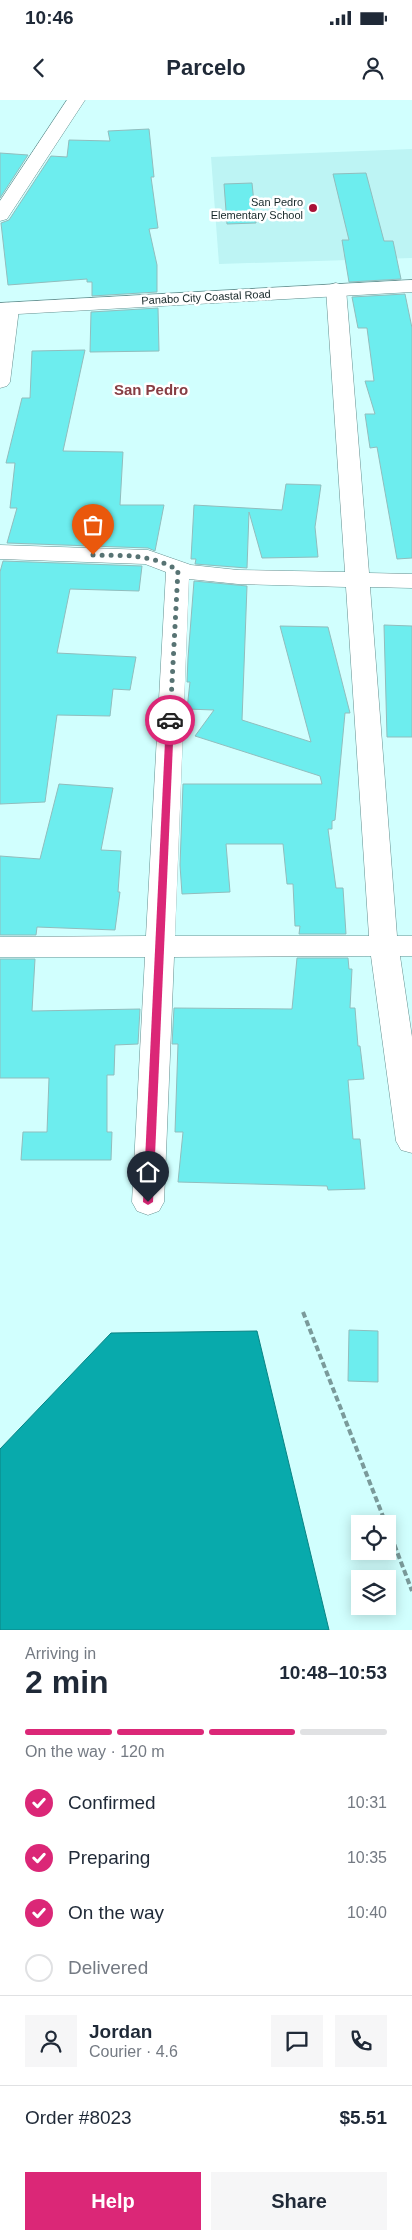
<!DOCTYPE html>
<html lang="en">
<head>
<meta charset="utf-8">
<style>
	body { margin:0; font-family:Helvetica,sans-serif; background:#f6f6f7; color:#1f2937; height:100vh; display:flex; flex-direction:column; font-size:19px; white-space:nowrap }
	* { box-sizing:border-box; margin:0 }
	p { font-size:16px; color:#747a83 }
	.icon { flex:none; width:28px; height:28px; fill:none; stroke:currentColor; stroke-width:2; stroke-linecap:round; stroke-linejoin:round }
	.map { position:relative; height:1530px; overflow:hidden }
	.panel { display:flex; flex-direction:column; background:#fff; flex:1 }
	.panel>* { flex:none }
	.fabs { position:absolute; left:351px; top:1415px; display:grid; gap:10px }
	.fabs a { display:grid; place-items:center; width:45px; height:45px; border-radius:0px; background:#fff; box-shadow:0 2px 12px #0003; font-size:25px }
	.pin { position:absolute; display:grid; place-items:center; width:42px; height:42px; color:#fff; margin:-51px -21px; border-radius:50% 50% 50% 0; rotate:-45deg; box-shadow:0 0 5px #0007 }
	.pin .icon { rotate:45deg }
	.courier { position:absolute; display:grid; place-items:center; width:50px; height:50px; margin:-25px; border:4px solid #db2777; border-radius:50%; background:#fff; color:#222; box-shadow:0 1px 6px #0007 }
	.head em { font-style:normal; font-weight:800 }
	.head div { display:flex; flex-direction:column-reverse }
	.head { display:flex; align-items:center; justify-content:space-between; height:85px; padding:0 25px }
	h1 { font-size:32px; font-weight:800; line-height:38px }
	.bar { display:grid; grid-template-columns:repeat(4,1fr); gap:8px 5px; align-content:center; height:60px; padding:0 25px }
	.bar i { height:6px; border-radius:4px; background:#e0e1e3 }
	.bar .selected { background:#db2777 }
	.bar p { grid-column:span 4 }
	.line { display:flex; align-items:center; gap:12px; padding:0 25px; border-top:1px solid #e0e1e3 }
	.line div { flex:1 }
	.round { display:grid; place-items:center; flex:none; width:52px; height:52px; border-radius:0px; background:#f6f6f7 }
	ol { padding:0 25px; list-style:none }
	li { display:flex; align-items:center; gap:15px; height:55px }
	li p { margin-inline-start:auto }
	li .icon { padding:5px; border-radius:50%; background:#db2777; color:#fff; stroke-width:4 }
	li:last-child { color:#747a83 }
	li i { width:28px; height:28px; border:2px solid #e0e1e3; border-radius:50% }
	.button { display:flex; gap:10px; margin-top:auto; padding:10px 25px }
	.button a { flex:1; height:58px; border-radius:0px; background:#db2777; color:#fff; font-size:20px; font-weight:800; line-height:58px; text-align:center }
	.button a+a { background:#f6f6f7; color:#1f2937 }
	.status { display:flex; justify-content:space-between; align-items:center; height:35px; padding:0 25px; background:#fff; direction:ltr }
	.status svg { height:14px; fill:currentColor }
	header { display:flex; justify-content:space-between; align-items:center; height:65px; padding:0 25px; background:#fff; font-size:22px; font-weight:800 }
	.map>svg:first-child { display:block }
	.built { fill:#bdf4f4 }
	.water { fill:#08aaac; stroke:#0c8384 }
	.building { fill:#6dedee; stroke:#91bdbd }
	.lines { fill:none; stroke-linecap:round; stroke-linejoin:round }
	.minor-casing { stroke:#659090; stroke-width:1 }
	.major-casing { stroke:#659090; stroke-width:1 }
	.path { stroke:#7a9a9a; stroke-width:4; stroke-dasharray:6 3; stroke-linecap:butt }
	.minor { fill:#fff; fill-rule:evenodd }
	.major { fill:#fff; fill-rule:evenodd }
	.route { fill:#db2777 }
	.done { stroke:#577373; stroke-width:5; stroke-dasharray:0 9 }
	.poi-dot { fill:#a91237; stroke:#fff; stroke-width:2 }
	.labels { text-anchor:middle; stroke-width:5; stroke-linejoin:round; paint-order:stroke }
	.far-poi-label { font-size:11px; fill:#162728; stroke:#fff; text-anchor:end }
	.far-street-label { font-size:11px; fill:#162728; stroke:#fff }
	.far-district-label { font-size:15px; font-weight:bold; fill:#863e44; stroke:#fff }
</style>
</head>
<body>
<div class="status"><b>10:46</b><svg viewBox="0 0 49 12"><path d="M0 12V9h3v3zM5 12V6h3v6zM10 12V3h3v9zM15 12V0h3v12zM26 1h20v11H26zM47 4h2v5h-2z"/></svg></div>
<header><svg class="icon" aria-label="back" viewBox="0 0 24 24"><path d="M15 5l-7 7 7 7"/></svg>Parcelo<svg class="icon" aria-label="person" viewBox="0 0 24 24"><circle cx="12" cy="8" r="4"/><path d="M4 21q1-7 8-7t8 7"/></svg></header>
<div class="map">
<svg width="412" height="1530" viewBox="0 0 412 1530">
	<rect width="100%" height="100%" fill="#d1fffe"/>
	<path class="built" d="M412,49v109l-193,6 -8,-107z"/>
	<path class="water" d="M257,1231l72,299h-329v-181l111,-116z"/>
	<g class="building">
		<path d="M149,29l5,48h-3l7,51 -9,1 8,36v27l-65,4v-14h-5v-3l-79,6 -7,-62 8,-3 42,-64 16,1 2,-17 41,1 -2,-10z"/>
		<path d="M0,53l28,2 -28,43z"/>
		<path d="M366,73l18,68h9l8,38 -52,3 -7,-42h7l-16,-66z"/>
		<path d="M252,83l4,40 -29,1 -3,-40z"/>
		<path d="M405,194l7,34v230l-15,1 -20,-112 -7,1 -5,-34h10l-10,-33h9l-7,-53h-9l-6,-31z"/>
		<path d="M158,208l1,43 -69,1 1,-40z"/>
		<path d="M85,250l-22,101 60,1 -3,53h44l-9,46 -7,-3 -141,-5 10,-35h-7l5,-45h-9l16,-65h8l2,-47z"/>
		<path d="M286,384l35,1 -6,42 3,30 -56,1 -13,-46 -2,56 -52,-4 1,-5h-5l3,-54 88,5z"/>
		<path d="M3,461l139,5 -3,25 -69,-2 -13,64 79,4 -6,33 -17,-1 -3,27 -53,-1 -12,87 -45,2v-232z"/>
		<path d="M194,481l53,5 -5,134 69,22 -31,-116 48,1 22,86h-5l-10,107 -3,1v8h-4l8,59h7l3,46h-47l1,-8h-5l-2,-42h-6l-4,-40h-57l4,48 -48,2 -2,-29 3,-81h139l-2,-8 -125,-40 19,-26 -27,-1 3,-27h-3l1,-24z"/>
		<path d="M384,525l28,1v111h-25z"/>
		<path d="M59,684l54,4 -12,62 20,1 -3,41h2l-5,38 -78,-3 -1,8h-36v-79l40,3z"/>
		<path d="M297,858h51l1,11h3l-2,39h5l3,38h2l4,33 -16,1 5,59h7l5,50 -37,1 -1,-4 -149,-4 5,-50h-8l3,-88h-6l2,-36 118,1z"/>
		<path d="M0,859h35l-3,52 108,-2 -2,35 -23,1 -1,30h-7v57h5l-1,28h-90l2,-28h24l2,-54h-49z"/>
		<path d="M349,1230l29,1v51l-30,-1z"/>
	</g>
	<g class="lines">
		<g class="minor-casing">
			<g id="minor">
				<path d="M336,183l7,2 3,4 23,284 43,1v14l-42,-1 27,349h15v20h-12l12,81v116l-11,-3 -5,-9 -25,-185 -197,1 -10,245 -5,9 -11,4 -11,-4 -5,-9 13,-245h-145v-20l146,-1 20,-364 -21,-8 -145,-5v-14l148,5 43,15 47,5 107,2 -19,-283 3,-4zM189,479l49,5 108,3 23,349h-194z"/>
				<path d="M9,203l7,2 3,4 -9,73 -3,4 -7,2v-80l2,-3z"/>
			</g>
		</g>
		<g class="major-casing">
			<g id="major">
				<path d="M67,0h18l-78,119 -7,2v-20z"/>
				<path d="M412,180v12l-412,23v-12z"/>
			</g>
		</g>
		<g class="path">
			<path d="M303,1212l83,212"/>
			<path d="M388,1428l24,63"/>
		</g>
		<use href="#minor" class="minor"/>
		<use href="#major" class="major"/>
	</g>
	<path class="route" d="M170,618l4,2 -21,482 -5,3 -5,-3 23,-482z"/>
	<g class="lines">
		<path class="done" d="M93,455c34,1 54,-2 85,15l-8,150"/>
	</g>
	<circle class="poi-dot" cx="313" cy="108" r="5"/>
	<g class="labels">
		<g class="far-poi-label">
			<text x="303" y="106">San Pedro<tspan x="303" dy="13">Elementary School</tspan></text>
		</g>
		<g class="far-street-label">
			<text transform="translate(206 197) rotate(-3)" y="4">Panabo City Coastal Road</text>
		</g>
		<g class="far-district-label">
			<text x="151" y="295">San Pedro</text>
		</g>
	</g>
</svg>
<div class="fabs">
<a><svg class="icon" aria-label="locate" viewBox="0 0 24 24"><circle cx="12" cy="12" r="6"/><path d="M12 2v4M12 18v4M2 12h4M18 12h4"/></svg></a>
<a><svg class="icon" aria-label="layers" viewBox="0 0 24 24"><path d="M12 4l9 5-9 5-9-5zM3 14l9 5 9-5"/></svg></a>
</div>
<div class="pin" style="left:93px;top:455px;background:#ea580c"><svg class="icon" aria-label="bag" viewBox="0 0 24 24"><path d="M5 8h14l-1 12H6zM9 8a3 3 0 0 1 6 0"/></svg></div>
<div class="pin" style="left:148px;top:1102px;background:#1f2937"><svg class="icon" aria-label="home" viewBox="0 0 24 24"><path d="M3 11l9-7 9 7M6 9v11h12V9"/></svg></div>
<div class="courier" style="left:170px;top:620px"><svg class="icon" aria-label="car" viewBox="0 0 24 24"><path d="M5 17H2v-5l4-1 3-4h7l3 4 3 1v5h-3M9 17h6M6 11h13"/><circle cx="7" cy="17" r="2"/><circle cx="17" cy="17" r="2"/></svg></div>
</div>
<section class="panel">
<div class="head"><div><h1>2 min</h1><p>Arriving in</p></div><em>10:48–10:53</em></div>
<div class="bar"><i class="selected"></i><i class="selected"></i><i class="selected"></i><i></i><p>On the way · 120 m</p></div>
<ol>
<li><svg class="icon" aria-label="check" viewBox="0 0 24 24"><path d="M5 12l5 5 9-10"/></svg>Confirmed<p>10:31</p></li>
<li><svg class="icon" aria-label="check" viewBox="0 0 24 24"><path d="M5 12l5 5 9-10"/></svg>Preparing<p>10:35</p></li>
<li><svg class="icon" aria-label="check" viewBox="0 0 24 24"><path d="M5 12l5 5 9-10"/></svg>On the way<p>10:40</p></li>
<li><i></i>Delivered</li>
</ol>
<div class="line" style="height:90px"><a class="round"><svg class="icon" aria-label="person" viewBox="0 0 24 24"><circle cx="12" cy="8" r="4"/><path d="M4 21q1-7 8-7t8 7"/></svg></a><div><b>Jordan</b><p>Courier · 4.6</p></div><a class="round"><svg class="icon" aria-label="chat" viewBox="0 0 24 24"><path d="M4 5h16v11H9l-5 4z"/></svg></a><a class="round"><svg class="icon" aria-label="phone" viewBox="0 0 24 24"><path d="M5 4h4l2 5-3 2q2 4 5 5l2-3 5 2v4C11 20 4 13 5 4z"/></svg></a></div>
<div class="line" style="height:65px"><div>Order #8023</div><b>$5.51</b></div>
<div class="button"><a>Help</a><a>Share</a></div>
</section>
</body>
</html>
